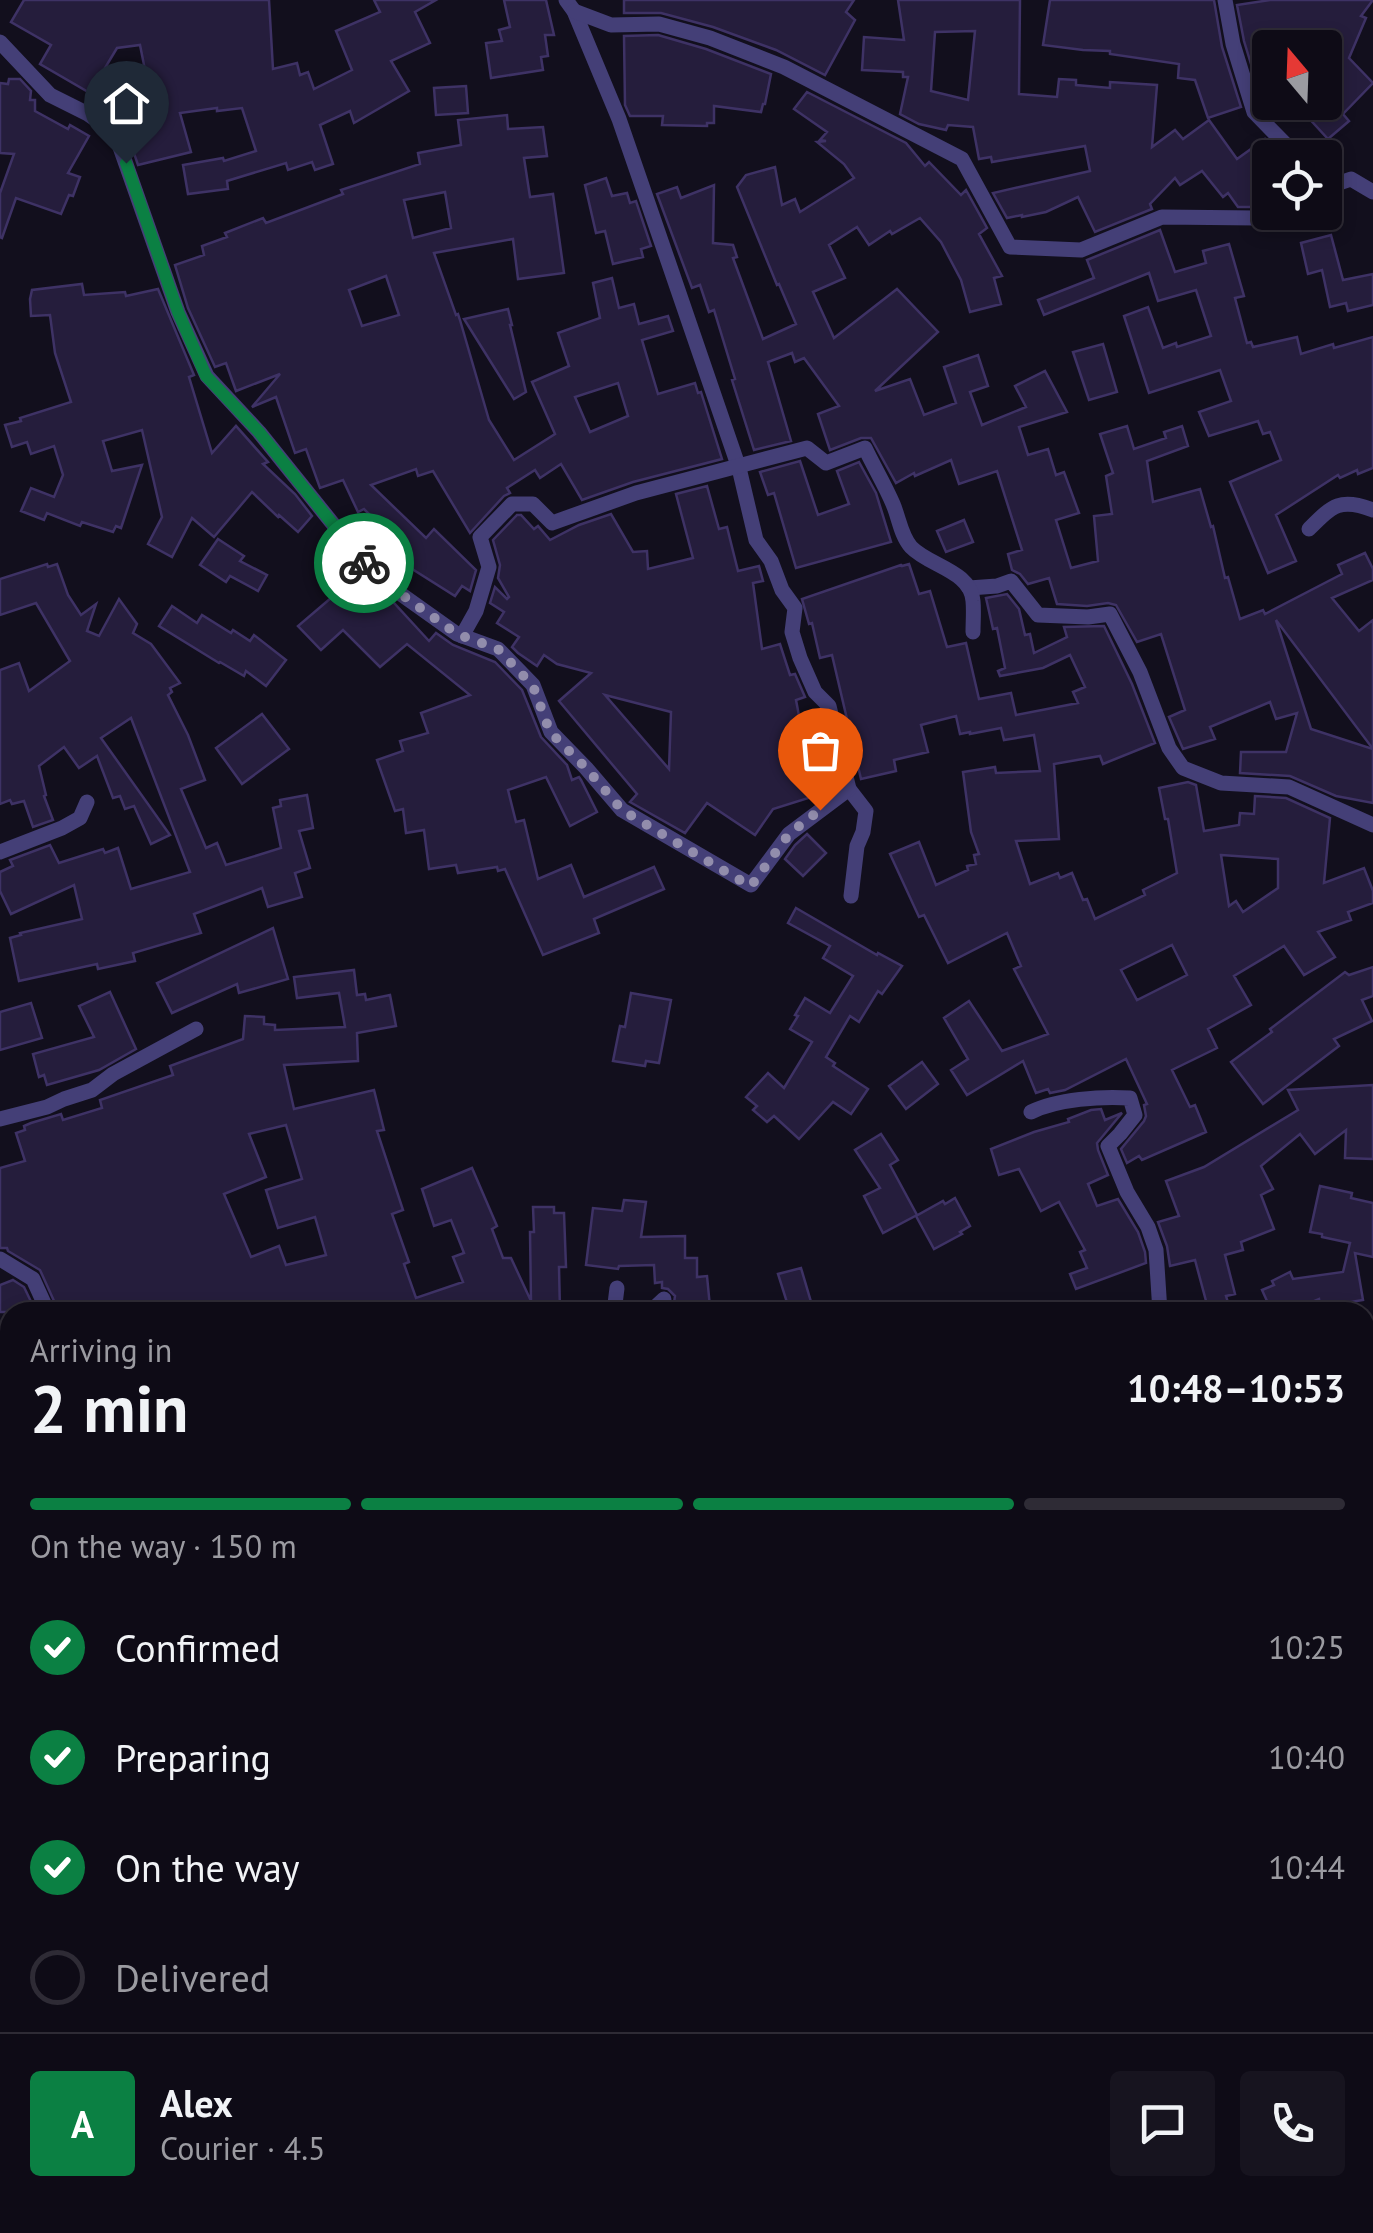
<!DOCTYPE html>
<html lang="en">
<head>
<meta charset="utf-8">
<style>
	body { margin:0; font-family:"PT Sans",sans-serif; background:#17141f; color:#f1f3f6; height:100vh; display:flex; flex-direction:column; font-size:38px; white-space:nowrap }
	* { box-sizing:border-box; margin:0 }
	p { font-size:32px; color:#9b9ba1 }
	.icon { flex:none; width:55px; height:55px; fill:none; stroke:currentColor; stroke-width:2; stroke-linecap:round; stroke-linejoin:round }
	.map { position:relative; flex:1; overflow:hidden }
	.sheet { position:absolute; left:0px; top:1302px; width:1375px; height:932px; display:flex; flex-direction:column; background:#0e0b16; border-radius:30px 30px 0 0; box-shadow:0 5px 15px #0003,0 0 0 2px #2e2b35 }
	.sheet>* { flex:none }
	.needle { width:65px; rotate:341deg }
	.buttons { position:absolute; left:1252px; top:30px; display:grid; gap:20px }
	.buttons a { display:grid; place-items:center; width:90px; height:90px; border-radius:10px; background:#0e0b16; box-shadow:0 5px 15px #0003,0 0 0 2px #2e2b35; font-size:50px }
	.pin { position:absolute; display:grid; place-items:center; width:85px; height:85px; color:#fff; margin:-102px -42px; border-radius:50% 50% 50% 0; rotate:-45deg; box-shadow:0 0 10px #0007 }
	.pin .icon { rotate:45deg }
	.courier { position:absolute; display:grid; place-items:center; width:100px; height:100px; margin:-50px; border:8px solid #0b8043; border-radius:50%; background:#fff; color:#222; box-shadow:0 2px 12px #0007 }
	.headline em { font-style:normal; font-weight:800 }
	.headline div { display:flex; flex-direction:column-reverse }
	.headline { display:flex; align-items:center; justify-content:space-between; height:170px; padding:0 30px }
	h1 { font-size:65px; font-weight:800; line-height:75px }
	.bar { display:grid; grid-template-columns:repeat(4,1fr); gap:15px 10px; align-content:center; height:120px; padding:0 30px }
	.bar i { height:12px; border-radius:8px; background:#2e2b35 }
	.bar .on { background:#0b8043 }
	.bar p { grid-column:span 4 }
	.line { display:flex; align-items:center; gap:25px; padding:0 30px; border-top:2px solid #2e2b35 }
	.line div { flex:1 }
	.round { display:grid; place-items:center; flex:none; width:105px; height:105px; border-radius:10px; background:#17141f }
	ol { padding:0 30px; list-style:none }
	li { display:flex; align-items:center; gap:30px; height:110px }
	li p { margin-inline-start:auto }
	li .icon { padding:10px; border-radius:50%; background:#0b8043; color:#fff; stroke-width:4 }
	li:last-child { color:#9b9ba1 }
	li i { width:55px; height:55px; border:5px solid #2e2b35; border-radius:50% }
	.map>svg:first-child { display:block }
	.building { fill:#251d3c; stroke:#3e3265; stroke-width:2.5; fill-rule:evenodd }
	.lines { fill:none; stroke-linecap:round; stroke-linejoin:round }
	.street { stroke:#443f77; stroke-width:15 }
	.done { stroke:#928dac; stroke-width:10; stroke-dasharray:0 18 }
	.route { stroke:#0b8043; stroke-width:12 }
</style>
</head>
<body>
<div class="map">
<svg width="1373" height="2233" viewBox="0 0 1373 2233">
	<rect width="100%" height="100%" fill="#120f1d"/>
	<g class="building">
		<path d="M24,0h245l4,69 24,-6 3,12 8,-3 6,17 38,-19 -16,-39 44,-19 -6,-12h62l-21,12 15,31 -39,18 18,30 -55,32 -4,-12 -30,14 13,39 -18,6 -3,-8 -24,8 -2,-7 -59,18 1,8 -40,5 -5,-29 40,-7 1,3 32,-10 -14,-43 -25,3v-3l-37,5 11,39 -53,13 -10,-29 20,-5 -1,-4 9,-2 -16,-80 -23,3 -27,45 -50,-29 11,-19 -40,-23z"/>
		<path d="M504,0h42l8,35h-9l3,21 -7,1 2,13 -52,8 -5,-35 16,-2 -3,-11 11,-3z"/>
		<path d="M624,0h230l-8,12 9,8 -30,55 -49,-25 -63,-23 -52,-14h-37z"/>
		<path d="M898,0h122l-1,94 38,3 2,-18 17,1v5l34,3v-6l47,3 -5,62 23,-17 8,9 26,-19 28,39 28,-20 18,19h-13v35l-20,14h-12l-10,-14 -5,4 -21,-26 -22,14 -5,-7 -25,26 2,5 -57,23 -17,-35 -32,15 -24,5v-2l-15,3 -14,-25 97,-22 -5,-25 -93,16 -1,-5 -12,2 -6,-32 -25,-2 -2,5 -27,-6 -19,-10 8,-37h-5v-5l-41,-2 2,-33 40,3zM975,31l-7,69 -37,-9 4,-59z"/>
		<path d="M1050,0h164l8,47 19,60 -33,11 -13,-38 -17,-2 1,-14 -69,-10v-3l-27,-1 -40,-5z"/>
		<path d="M1270,0h103l-12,16 5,2 -17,40 24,25 -30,31 6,7 -21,18 -34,-37h31v-54h-55v49l-8,3 -18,-59 -7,-36z"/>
		<path d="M658,35l48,14 65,25 -6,30h-2l-2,8 -47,-6v17h-7v3l-45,-1 1,-9h-33l-5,-11 -1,-69z"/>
		<path d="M9,79h11l11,12 -1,9h5v11l33,18 2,-4 19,11 -21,37 12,4 -7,19 -4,-1 -8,19 -45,-16 -14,40 -2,-1v-44l14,-39 -14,-1v-70l8,1z"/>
		<path d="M466,86l2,27 -32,2 -2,-27z"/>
		<path d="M807,92l99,51 19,23 4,-4 32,33 5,-5 21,38 -8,6 23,42 -8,2 7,26 -31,8 -9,-32 -20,-38 -21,-24 -28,16 -2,-3 -21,14 -12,-18 -28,18 16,33 -32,14 21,46 63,-49 41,43 -63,59 35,-12 14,36 32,-12 -12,-36 34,-12 10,31 -18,6 12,33 44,-18 -11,-21 30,-15 22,41 -48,15 9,28 20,-6 8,26 8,-3 15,41 -23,7 15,48 27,-7 -4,-45 18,-2 -6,-38 7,-3 -13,-39 27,-8 7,23 32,-11 -2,-6 18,-6 6,20 -41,15 6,41 47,-13 11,38 2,-1 12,52 3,-1 12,42 23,-9 2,4 77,-40 -4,-9 27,-12 8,16v11l-41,18 27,33 14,-11v129l-97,-129 35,109 62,20v54l-37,-7 -46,-20 -50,-3 1,-21h45l11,-39 -21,6 -6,-17 -60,25 5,12 -32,10 -14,-32 16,-7 -24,-76 -24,8 -21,-37 -8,-2 -21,3 -30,-2 -8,-26 -21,6 -8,-10 -8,-4 -4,-16 14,-4 -25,-79 -38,13 -8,-24 -36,16 -1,-3 -18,10 -25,-45h-10l-31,12 -12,-36 21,-8 -35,-48 -9,4 -3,-9 -24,9 23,79 -37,9 -22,-70 3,-1 -21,-69 -5,2 -9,-27 -8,3 -35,-94 20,-7 4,11 33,-13 -1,58 20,2 4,12 -4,1 30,81 33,-15 -17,-40 -2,1 -40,-98 9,-12 29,-8 7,38 13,-6 5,13 54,-34 -10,-14 -27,-22 9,-1 -6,-1 7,-8 -33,-23z"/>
		<path d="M507,115l1,14 35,-2 4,29 -23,2 6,39 23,-3 11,79 -46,6 -5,-40 -79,14 22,62 2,-1 2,6 29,100 25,40 41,-26 -23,-52 37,-16 -11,-33 42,-15 -7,-35 19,-5 7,30 15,-4 5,20 29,-8 5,15 -31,9 16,54 37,-11 3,10 3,-1 21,67 -89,23 -51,18 -21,-36 -21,14 -5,-8 -28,18 3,5 -6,3 -34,37 -37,-62 -15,5 -2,-7 -45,16 55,53 8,-9 42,41 -6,21 -8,-5 -7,10 -65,-41 2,-2 -17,-16 8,-9 -19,-19 -6,3 -15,-32 -23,8 -14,-39 -11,4 -19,-56 -24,10 28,-33 -44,17 -10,-28 -11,4 -27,-59 -13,-43 29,-10 -2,-9 25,-9 -2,-4 38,-15 3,5 77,-29 -2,-4 79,-26 -2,-11 43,-8 -3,-25zM445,192l6,36 -38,10 -9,-38zM386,276l13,39 -37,11 -13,-36zM618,383l10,33 -38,16 -15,-35z"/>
		<path d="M606,178l6,18 15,-3 3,10 6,-2 15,45 -10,3 2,8 -30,7 -8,-33 -9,2 -11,-48z"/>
		<path d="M1160,230l15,42 31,-9 -3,-12 26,-7 15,52 -9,2 12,45 4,-1 2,5 44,-10 4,17 32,-10 1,4 39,-11v131l-15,6 -1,-4 -17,8 -2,-3 -62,40 20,46 -28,12 -38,-91 51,-22 -11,-28 -7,2 -5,-13 -49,15 -10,-24 32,-11 -11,-31 -71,23 -25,-77 24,-9 15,41 13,-5 1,4 34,-11 -15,-46 -38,11 -9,-28 -105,42 -6,-15 56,-22 -7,-18z"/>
		<path d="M1331,235l12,45 30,-6v31l-25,6 -2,-8 -16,4 -8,-37 -14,4 -7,-31z"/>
		<path d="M82,284l2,11 41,-3 1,4 32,-7 36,86 -5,2 23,76 24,-27 32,36 -5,2 32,30 17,22 -14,16 -19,-17 -1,2 -26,-25 -38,45 -22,-19 -20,39 -24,-13 14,-27 -20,-87 -39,11 9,30 30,-6 -21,63 -5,-2 -3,6 -31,-10 -2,4 -33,-13 -3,7 -23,-9 10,-23 23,9 9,-22 -9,-29 -23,8 -4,-12 -15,5 -7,-22 16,-4 -1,-3 51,-16 -16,-49 -5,-38 -19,1 -1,-17 2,-9z"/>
		<path d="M508,309l4,16h-2l16,67 -12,7 -50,-80z"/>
		<path d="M1103,344l14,48 -28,8 -16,-48z"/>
		<path d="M800,461l18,54 31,-11 -12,-33 22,-9 17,31 15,49 -95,26 -22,-75 -6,2 -8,-23z"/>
		<path d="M707,486l12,43 8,-2 11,44 21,-5 4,15 -10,2 9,66 18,-5 10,31 5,-1 10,23 -9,3 12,63 10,32 -45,14 -18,26 -48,-32 -22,30 -55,-31 7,-8 -78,-93 32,-28 -34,-9 -13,-9 -7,11 -19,-13 -6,-6 7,-10 -22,-14 7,-11 -14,-9 5,-16 12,12 2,-2 -11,-19 2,-13 -7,-25 24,-25h4l13,14 4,-3 12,14 29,-15 32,-11 22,38 14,-1 1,18 45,-11 -17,-64zM605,695l66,17 -2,57z"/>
		<path d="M964,520l9,22 -27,10 -9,-21z"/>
		<path d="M218,539l26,17 -4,5 27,14 -9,16 -28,-15 -4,6 -26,-17z"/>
		<path d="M47,564l1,3 9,-3 11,31 13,20 15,-11 -9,27 12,5 20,-37 18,25 -4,9 18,11 29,39 -10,5 2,4 -4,3 20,40 17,45 -24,9 25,59 11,-5 9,22 55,-17 -8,-40 8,-2 -1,-6 27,-5 6,33 -14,3 11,37 -15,5 7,24 -34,10 -6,-19 -68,26 7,19 -68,20 2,8 -37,8 -1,-5 -78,17 -9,-43 11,-3 -1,-2 62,-14 -8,-34 -63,29 -11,-23v-19l13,-6 -3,-6 40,-15 9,18 44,-14 2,4 13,-5 13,41 59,-17 -59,-154 -30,20 69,97 -19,9 -17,-38 -9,3 -5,-13 -7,2 -16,-42 -18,12 -15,-21 -25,19 7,29 -2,1 9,24 -20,7 -9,-26 -12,3 -2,-4 -10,4v-134l19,-7 10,28 41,-30 -34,-58 -36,12v-36z"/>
		<path d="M909,564l10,30 11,-3 17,56 19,-4 13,56 32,-6 5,22 62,-12 -5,-11 12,-5 -15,-32 -27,13 -43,8 -2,-5 7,-3 -8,-40 -4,1 -7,-31 21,-4 12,15 6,26 5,-1 4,19 33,-16 -3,-10 40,-1 28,58 23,59 -52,21 -3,-8 -46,8 5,75 -43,2 14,43 28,-11 2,5 12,-5 11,27 4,-1 8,20 50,-24 -2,-5 34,-17 -9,-54h-3l-6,-31 29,-6 8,3 8,46 35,-6 1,-12 14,1 1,-18 31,2 44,20 -6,65 40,-15 9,23v12l-25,9 3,8 -33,12 17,25 -31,18 -20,-29 -50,30 17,29 -43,24 9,19 -45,22 18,37 5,-2 11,27 -64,28 -3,-4 -12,7 -6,-14 23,-28 2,-5 -2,-11 3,-1 -21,-45 -61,31 -15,3 -2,-4 -12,4 -13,-32 -56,34 -16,-25 17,-11 -24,-41 25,-17 33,50 46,-17 -34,-65 7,-3 -14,-33 -59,30 -24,-48 -5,2 -29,-63 29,-12 17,43 32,-15 -1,-4 9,-2 -2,-9 5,-1 -8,-22 -8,-60 32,-5 1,6 44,-2 -6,-36 -30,5 -3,-12 -31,6v-2l-10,2 -4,-18 -35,9 7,27 -34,8 2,11 -35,8 -29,-124 -12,3 -8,-35 -3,1 -7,-25 99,-34 1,1zM1221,855l57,4v29l-35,24 -7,-11 -7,5zM1172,945l15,30 -50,25 -16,-30z"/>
		<path d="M362,578l32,25 35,38 7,-8 17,12 42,17 27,28 19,47 26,28 5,15 7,-3 2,3 16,32 -27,14 -24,-49 -38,13 8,32 8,-2 14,59 33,-14 13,32 70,-30 10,22 -70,30 5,14 -56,22 -38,-86 -7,2 -1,-4 -39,6 -2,-8 -27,4 -5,-39 -18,3 -3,-24 -8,2 -18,-51 26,-9 -3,-10 28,-8 -7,-20 49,-18 -63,-51 -27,23 -37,-37 -22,20 -23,-24 33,-28 4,4z"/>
		<path d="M172,606l25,17 5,-8 29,18 2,-3 17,11 4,-6 32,25 -20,26 -20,-15 -2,5 -24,-14 -1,1 -60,-37z"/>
		<path d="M262,714l27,35 -47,35 -26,-36z"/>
		<path d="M807,834l19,19 -23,23 -18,-17 10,-14z"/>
		<path d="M796,908l81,47 1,-2 24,13 -20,28 -4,-3 -19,31 -9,-6 -24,41 9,6 -2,3 35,23 -17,25 -18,-12 -34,37 -25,-23 -7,6 -14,-12 4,-4 -11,-9 22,-24 16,15 28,-46 -22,-13 8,-13 -3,-1 10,-17 25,15 23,-37 -30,-18 7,-12 -42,-23z"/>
		<path d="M273,928l15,51 -49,14 -2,-9 -65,29 -15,-30z"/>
		<path d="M1373,967v29l-11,4 10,21 -38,18 5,7 -76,58 -32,-42 41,-30 -2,-3 75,-57 4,3z"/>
		<path d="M354,970l3,25 8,-1 1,6 24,-5 6,31 -39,7 1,28 -74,4 10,44 80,-19 10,40 -7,1 26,79 -11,4 17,48 -5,2 12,34 47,-16 -10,-25 11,-4 -13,-33 -17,6 -12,-37 50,-21 25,58 -5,3 11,29h8l20,43 -1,-69h4l-1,-25h21v6h10l2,54h-7l1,45h-501l-19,-42 -32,-19 -1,-3h-7v-80l25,-7 -9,-28 9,-3 -1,-4 7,-3 30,-9 2,6 39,-12 -2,-8 73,-25 -3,-9 73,-27 2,-23 19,1v7l11,1v5l70,-3 -6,-34 -42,5 -3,-21zM286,1125l16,54 -36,11 12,38 37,-11 11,38 -40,10 -7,-19 -28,11 -27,-63 42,-17 -17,-43z"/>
		<path d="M110,992l26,57 -37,21 -52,15 -3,-10 -5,2 -6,-23 61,-17 -15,-31z"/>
		<path d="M631,993l40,7 -12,63 -13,-2 -1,5 -32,-5 7,-35 5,1z"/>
		<path d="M31,1003l11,35 -42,12v-38z"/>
		<path d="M922,1062l16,22 -32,25 -17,-23z"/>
		<path d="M1373,1085v74l-28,-1 1,-28 -31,24 -15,-20 -39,32 12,23 -12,6 13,34 -33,13 2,8 -18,5 10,39 -9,2 5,16h-22l-14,-52 -25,6 -3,-20 -9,-24 21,-6 -13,-35 38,-14 94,-57 -10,-20z"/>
		<path d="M1101,1109l4,11 17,-7 -25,30 1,7 10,25 -20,9 9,22 21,-7 20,33 7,20 1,11 -70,26 -6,-15 17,-6 -7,-16 5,-2 -26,-48 -18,9 -22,-42 -20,6 -8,-26 43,-17 35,-10 -1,-3 23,-9z"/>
		<path d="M881,1134l17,26 -8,5 27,50 -34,18 -19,-37 16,-8 -25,-38z"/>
		<path d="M1320,1186l32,7 -1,5 22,5v54l-18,-4 8,47 -43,7 -1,-8 -31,13h-16l-10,-22 12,-5 -2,-4 18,-9 3,7 50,-7 7,-29 -28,-6v-3l-12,-2z"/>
		<path d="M955,1198l15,28 -10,6 2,2 -28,15 -18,-33 27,-15 2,3z"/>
		<path d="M624,1200l22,2 -5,35 44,-1v22h12v19l10,-1 3,31 -30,3 1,2h-15l8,-9 1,-7 -7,-7 -6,-1v-6l-7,1 -1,-18 -35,1 -1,3 -32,-4 7,-57 29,3z"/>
		<path d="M801,1268l13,44h-24l-12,-38z"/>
		<path d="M13,1280l11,7 12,25h-36v-27z"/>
	</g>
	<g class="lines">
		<g class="street">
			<path d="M566,0l8,11 45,108 49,142 71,207 17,72 15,21 11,29 13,18 -3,24 8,26 15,34 14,14 20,83 17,22 -3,21 -6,14 -6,50"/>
			<path d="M1225,0l8,44 21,68 45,46"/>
			<path d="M574,11l37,14 48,-1 51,14 74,29 178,92 48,88 71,3 81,-33 95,1 13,-6"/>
			<path d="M0,42l50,53 38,19 27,19 63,179 29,64 52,56 115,143 83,59 41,15 5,5 30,31 18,47 35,36 36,42 129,75 38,-51 60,-45"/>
			<path d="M1325,188l26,-9 22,13"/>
			<path d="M1309,529c23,-23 31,-32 64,-19"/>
			<path d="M969,588l28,-2 14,-5 27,34 50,2 22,-3 30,58 29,76 14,20 38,15 68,4 84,38"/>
			<path d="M462,636l14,-25 13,-44 -9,-30 32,-33h21l19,19 84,-30 171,-45 19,15 39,-15c9,19 20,37 28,56 6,14 8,32 18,43 18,19 60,24 62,54 1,10 0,21 0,31"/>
			<path d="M0,852l62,-24 18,-10 7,-16"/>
			<path d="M1031,1112c26,-13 71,-16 99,-14l5,17 -15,19 -12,12 19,46 21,35 8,23 4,62"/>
			<path d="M0,1119l47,-12 17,-8 28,-9 21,-16 83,-45"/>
			<path d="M0,1259l33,20 15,33"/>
			<path d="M614,1312l3,-24"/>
			<path d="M650,1312l14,-13"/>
			<path d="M1365,1556l8,-3"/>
			<path d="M1365,1654l8,9"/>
			<path d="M1365,1877l8,29"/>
			<path d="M0,1968l10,-24"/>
			<path d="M1365,2002l8,-2"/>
			<path d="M0,2025l10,13"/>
			<path d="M1373,2150v49"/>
			<path d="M0,2189h10"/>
			<path d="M368,2225l9,8"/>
			<path d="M1175,2225l3,8"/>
			<path d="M284,2233l2,-8"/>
		</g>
	</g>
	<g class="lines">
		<path class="done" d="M364,563l10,12 83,59 41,15 35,37 17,46 36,36 36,42 114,68 15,8 38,-52 31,-24"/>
		<path class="route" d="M126,163l52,149 28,64 53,56 105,131"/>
	</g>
</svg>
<div class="buttons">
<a><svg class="needle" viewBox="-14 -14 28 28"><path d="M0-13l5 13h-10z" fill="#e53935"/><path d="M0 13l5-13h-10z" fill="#9b9ba1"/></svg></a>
<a><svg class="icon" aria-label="locate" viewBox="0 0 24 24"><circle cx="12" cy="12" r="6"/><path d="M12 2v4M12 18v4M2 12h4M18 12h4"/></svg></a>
</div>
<div class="pin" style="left:820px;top:810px;background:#ea580c"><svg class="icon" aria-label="bag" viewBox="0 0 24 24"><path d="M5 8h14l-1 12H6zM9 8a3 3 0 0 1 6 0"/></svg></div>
<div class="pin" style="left:126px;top:163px;background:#1f2937"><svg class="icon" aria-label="home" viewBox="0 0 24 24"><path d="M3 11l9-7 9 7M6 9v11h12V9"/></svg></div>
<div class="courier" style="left:364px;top:563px"><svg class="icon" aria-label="bike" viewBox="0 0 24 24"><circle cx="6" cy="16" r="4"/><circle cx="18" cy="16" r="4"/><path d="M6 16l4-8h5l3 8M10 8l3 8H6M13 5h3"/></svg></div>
<section class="sheet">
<div class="headline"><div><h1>2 min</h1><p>Arriving in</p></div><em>10:48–10:53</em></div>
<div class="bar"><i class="on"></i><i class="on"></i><i class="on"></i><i></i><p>On the way · 150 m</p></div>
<ol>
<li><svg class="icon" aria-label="check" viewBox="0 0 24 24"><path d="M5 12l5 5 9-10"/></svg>Confirmed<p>10:25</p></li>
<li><svg class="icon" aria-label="check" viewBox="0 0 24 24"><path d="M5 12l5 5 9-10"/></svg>Preparing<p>10:40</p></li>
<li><svg class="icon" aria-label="check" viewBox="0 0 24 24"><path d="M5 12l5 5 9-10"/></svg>On the way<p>10:44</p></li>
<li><i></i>Delivered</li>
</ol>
<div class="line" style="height:180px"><b class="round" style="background:#0b8043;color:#fff">A</b><div><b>Alex</b><p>Courier · 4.5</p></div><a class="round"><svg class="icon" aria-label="chat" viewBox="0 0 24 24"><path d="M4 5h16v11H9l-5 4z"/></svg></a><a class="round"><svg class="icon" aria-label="phone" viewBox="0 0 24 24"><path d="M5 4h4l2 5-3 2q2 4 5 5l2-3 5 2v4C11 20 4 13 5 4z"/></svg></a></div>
</section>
</div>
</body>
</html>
